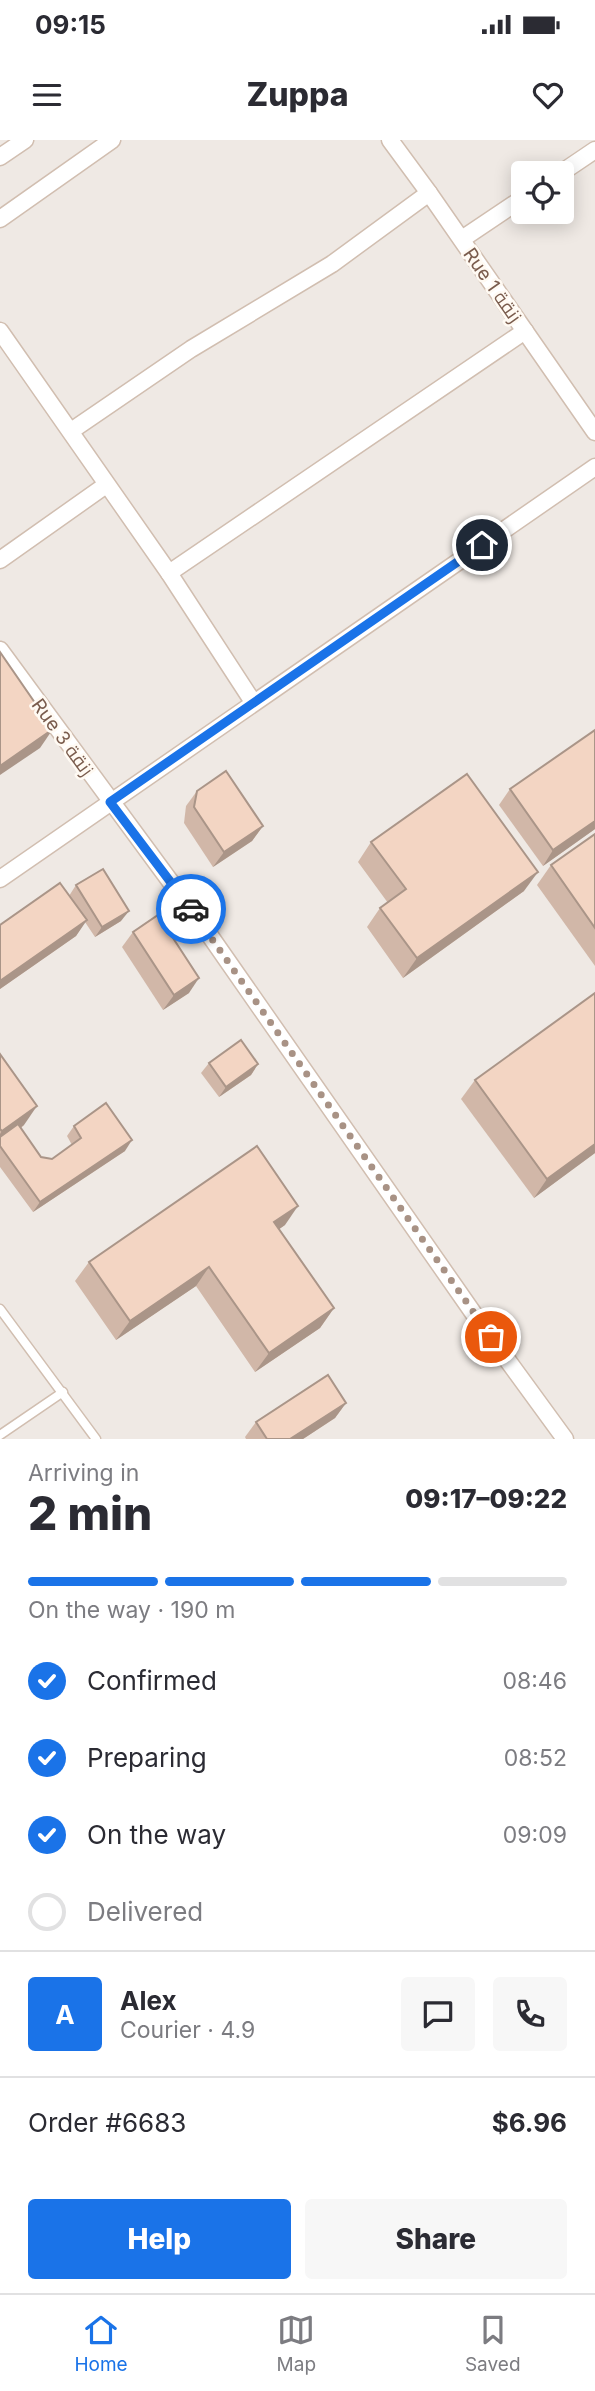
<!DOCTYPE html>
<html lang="en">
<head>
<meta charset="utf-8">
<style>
	body { margin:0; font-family:Inter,Cairo,sans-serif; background:#f7f7f7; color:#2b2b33; height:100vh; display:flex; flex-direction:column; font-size:26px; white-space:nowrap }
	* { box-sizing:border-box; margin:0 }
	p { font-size:23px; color:#7c7c81 }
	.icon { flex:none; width:38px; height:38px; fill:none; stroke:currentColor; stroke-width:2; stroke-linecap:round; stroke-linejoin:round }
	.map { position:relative; height:1299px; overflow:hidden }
	.side { display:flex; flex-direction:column; background:#fff; flex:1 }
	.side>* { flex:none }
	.tools { position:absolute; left:511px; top:21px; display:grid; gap:14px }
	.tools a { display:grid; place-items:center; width:63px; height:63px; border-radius:7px; background:#fff; box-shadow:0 4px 18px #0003; font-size:35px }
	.pin { position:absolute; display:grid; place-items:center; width:60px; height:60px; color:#fff; margin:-30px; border:4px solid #fff; border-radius:50%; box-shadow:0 2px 7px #0007 }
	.courier { position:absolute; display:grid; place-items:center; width:70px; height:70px; margin:-35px; border:5px solid #1a73e8; border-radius:50%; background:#fff; color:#222; box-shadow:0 2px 9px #0007 }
	.headline em { font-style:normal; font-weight:800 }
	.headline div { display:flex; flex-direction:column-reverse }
	.headline { display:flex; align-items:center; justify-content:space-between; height:119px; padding:0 28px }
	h1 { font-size:46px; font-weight:800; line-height:52px }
	.bar { display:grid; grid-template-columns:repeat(4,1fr); gap:10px 7px; align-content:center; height:84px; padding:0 28px }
	.bar i { height:9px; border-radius:5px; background:#e1e1e2 }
	.bar .current { background:#1a73e8 }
	.bar p { grid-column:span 4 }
	.line { display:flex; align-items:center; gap:18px; padding:0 28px; border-top:2px solid #e1e1e2 }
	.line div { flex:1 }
	.round { display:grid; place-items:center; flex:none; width:74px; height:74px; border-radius:7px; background:#f7f7f7 }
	ol { padding:0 28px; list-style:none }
	li { display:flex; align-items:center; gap:21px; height:77px }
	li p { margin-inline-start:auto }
	li .icon { padding:7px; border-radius:50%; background:#1a73e8; color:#fff; stroke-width:4 }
	li:last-child { color:#7c7c81 }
	li i { width:38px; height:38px; border:4px solid #e1e1e2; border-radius:50% }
	.cta { display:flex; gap:14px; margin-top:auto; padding:14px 28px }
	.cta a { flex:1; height:80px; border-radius:7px; background:#1a73e8; color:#fff; font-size:28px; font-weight:800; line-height:80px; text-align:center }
	.cta a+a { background:#f7f7f7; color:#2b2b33 }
	.status { display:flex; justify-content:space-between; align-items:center; height:49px; padding:0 35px; background:#fff; direction:ltr }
	.status svg { height:19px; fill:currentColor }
	header { display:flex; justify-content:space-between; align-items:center; height:91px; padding:0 28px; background:#fff; font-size:32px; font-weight:800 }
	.tabs { display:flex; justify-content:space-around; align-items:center; height:98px; border-top:2px solid #e1e1e2; background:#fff; font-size:19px; color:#7c7c81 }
	.tabs a { display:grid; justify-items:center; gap:4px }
	.tabs .current { color:#1a73e8 }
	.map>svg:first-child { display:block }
	.industrial { fill:#efe9e4; fill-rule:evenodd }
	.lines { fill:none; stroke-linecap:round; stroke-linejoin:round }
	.lane-casing { stroke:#d1beb0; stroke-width:11 }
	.street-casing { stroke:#d1beb0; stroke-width:19 }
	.lane { stroke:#fff; stroke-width:8 }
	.street { stroke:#fff; stroke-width:16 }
	.wall { fill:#d1b7a8 }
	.shaded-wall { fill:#aa9588 }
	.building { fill:#f3d5c3; stroke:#aa9588; stroke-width:2 }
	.done { stroke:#a89285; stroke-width:7; stroke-dasharray:0 12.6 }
	.route { stroke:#1a73e8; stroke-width:9 }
	.labels { text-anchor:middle; stroke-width:5; stroke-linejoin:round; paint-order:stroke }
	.street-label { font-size:19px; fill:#7a5c4d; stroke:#fffaf3 }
</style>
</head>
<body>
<div class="status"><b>09:15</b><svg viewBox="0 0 49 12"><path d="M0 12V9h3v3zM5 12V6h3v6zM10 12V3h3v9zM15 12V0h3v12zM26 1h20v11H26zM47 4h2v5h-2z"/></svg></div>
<header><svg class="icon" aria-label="menu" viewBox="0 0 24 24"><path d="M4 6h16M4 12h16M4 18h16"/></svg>Zuppa<svg class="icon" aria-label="heart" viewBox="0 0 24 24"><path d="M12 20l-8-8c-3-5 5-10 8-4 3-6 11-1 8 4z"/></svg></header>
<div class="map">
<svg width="595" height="1299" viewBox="0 0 595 1299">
	<rect width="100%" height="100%" fill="#fdf6ec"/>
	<path class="industrial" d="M0,0h595v1299h-595zM523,33h39v39h-39z"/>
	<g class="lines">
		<g class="lane-casing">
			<g id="lane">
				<path d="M0,1169l96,130"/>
				<path d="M0,1295l63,-43"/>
			</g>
		</g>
		<g class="street-casing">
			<g id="street">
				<path d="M390,0l39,53 166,239"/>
				<path d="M0,17l25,-17"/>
				<path d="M561,33l34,-23"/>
				<path d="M0,79l112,-79"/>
				<path d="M462,99l61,-41"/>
				<path d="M0,191l169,242 84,129"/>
				<path d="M71,291l120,-82 141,-85 97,-71"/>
				<path d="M0,420l106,-75"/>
				<path d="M169,433l356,-242"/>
				<path d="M0,510l206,280 270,387 89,122"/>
				<path d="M0,739l595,-412"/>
			</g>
		</g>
		<use href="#lane" class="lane"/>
		<use href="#street" class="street"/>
	</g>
	<g class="wall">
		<path d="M510,649l85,40 -52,37 -44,-61z"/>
		<path d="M197,651l66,35 -11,15 -39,26 -29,-44 2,-17z"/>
		<path d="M595,694v132l-58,-81 14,-20z"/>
		<path d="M371,702l153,49 -121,87 -36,-51 13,-19 8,-5 -30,-41z"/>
		<path d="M76,745l45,36 -26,16 -10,-15 -9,14 -76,53v-64l69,-29z"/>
		<path d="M133,792l56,61 -26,17 -41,-63z"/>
		<path d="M0,914l24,71 -3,3 20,29 11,2 20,-14 -5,-9 7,-10 51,25 -92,61 -33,-45z"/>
		<path d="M209,923l49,1 -7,11 -32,22 -18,-24z"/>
		<path d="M475,940l120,73 -61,45 -73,-99z"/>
		<path d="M285,1085l-6,4 55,79 -14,20 -65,44 -59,-86 -80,54 -41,-59 14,-19z"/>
		<path d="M346,1263l-11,15 -32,21h-57l-1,-2 11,-15z"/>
	</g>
	<g class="shaded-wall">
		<path d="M53,589l-13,19 -40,27v-9z"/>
		<path d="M595,681v8l-52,37 10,-16z"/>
		<path d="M263,686l-11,15 -39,26 11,-15z"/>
		<path d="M538,732l-14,19 -121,87 14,-20z"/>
		<path d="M129,771l-8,10 -26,16 7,-10z"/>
		<path d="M87,780l-11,16 -76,53v-8z"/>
		<path d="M199,838l-10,15 -26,17 11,-15z"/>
		<path d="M258,924l-7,11 -32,22 7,-10z"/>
		<path d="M37,966l-13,19 -24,17v-8l2,-3z"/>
		<path d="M132,1000l-7,11 -92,61 7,-10z"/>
		<path d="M595,1004v9l-61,45 13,-19z"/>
		<path d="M298,1066l-13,19 -24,17 13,-20z"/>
		<path d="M209,1127l-13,19 -80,54 14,-19z"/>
		<path d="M334,1168l-14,20 -65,44 14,-19z"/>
		<path d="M346,1263l-11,15 -32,21h-13z"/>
	</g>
	<g class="building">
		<path d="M0,512l53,77 -53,37z"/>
		<path d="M595,590v91l-42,29 -43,-61z"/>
		<path d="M226,631l37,55 -39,26 -30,-45 3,-16z"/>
		<path d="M467,634l71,98 -121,86 -37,-50 26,-19 -35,-47z"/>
		<path d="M595,694v94l-44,-63z"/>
		<path d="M103,729l26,42 -27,16 -26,-42z"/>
		<path d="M60,743l27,37 -87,61v-56z"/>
		<path d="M158,775l41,63 -25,17 -41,-63z"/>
		<path d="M595,853v151l-48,35 -72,-99z"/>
		<path d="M241,900l17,24 -32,23 -17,-24z"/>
		<path d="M0,914l37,52 -35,25 -2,-2z"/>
		<path d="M106,963l26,37 -92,62 -40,-56v-9l18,-13 23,33 11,2 29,-21 -7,-12z"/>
		<path d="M257,1006l41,60 -24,16 60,86 -65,45 -60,-86 -79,54 -41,-59z"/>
		<path d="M328,1235l18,28 -56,36h-23l-11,-17z"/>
	</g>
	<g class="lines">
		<path class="done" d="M191,769l300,428"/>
		<path class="route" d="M191,769l-81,-107 372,-257"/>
	</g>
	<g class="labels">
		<g class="street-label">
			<text transform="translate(493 145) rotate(55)" y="7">Rue 1 زنقة</text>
			<text transform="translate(63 597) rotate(54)" y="7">Rue 3 زنقة</text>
		</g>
	</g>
</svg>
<div class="tools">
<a><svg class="icon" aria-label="locate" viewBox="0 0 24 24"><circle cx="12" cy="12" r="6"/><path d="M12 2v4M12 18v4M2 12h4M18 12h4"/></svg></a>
</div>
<div class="pin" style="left:491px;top:1197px;background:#ea580c"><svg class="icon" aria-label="bag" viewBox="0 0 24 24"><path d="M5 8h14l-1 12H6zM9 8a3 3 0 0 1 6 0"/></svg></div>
<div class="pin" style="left:482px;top:405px;background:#1f2937"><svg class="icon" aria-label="home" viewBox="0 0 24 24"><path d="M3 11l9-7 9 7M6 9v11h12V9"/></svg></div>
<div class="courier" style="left:191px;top:769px"><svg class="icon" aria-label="car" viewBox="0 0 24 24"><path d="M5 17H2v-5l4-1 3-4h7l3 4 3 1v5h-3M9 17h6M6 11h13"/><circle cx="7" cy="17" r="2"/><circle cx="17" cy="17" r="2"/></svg></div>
</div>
<section class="side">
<div class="headline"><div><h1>2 min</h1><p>Arriving in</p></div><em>09:17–09:22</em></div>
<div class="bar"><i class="current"></i><i class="current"></i><i class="current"></i><i></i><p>On the way · 190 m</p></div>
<ol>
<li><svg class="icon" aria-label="check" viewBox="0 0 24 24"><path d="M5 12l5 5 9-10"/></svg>Confirmed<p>08:46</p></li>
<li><svg class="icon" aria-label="check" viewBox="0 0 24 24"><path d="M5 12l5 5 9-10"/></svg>Preparing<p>08:52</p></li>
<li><svg class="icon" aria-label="check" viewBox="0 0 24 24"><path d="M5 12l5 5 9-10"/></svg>On the way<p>09:09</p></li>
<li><i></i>Delivered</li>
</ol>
<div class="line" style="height:126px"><b class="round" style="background:#1a73e8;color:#fff">A</b><div><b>Alex</b><p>Courier · 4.9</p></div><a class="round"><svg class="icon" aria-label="chat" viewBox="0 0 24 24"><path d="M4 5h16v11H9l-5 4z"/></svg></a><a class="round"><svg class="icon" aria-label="phone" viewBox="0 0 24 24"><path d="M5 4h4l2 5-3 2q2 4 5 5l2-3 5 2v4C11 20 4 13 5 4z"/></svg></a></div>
<div class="line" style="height:91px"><div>Order #6683</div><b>$6.96</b></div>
<div class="cta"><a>Help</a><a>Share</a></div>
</section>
<nav class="tabs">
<a class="current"><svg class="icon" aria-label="home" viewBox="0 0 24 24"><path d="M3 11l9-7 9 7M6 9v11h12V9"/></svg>Home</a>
<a><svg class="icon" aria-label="map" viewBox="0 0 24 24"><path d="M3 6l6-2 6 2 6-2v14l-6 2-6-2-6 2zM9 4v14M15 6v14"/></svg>Map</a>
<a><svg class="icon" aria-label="saved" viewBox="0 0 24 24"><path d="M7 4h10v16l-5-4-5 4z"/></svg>Saved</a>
</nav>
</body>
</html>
